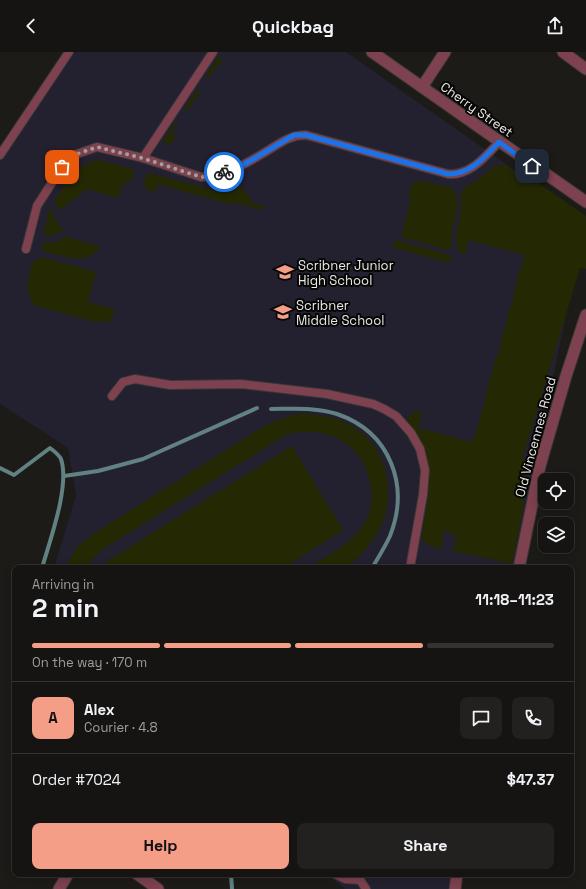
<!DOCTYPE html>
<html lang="en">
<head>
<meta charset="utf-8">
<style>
	body { margin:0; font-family:"Space Grotesk",sans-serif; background:#222120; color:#f1f3f6; height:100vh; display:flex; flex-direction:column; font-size:15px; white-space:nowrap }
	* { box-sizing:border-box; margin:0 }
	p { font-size:13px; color:#9d9e9f }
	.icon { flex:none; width:22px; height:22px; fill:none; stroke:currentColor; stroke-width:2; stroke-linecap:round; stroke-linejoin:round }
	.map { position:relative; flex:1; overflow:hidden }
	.sheet { position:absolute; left:12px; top:513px; width:562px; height:312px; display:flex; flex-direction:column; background:#151412; border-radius:8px; box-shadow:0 2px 10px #0003,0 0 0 1px #343332 }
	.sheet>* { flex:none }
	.tools { position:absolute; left:538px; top:421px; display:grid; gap:8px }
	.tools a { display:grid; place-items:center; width:36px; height:36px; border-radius:8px; background:#151412; box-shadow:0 2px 10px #0003,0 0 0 1px #343332; font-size:20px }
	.pin { position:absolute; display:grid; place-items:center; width:34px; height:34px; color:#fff; margin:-17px; border-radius:8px; box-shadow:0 2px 6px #0006 }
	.courier { position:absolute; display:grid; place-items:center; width:40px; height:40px; margin:-20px; border:3px solid #1a73e8; border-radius:50%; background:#fff; color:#222; box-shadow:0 1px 5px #0007 }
	.head em { font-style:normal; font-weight:700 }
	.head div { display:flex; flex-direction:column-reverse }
	.head { display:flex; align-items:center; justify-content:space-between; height:68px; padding:0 20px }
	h1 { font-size:26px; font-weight:700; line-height:30px }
	.bar { display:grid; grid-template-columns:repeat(4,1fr); gap:6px 4px; align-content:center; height:48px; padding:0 20px }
	.bar i { height:5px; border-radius:3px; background:#343332 }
	.bar .on { background:#f49e87 }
	.bar p { grid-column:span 4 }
	.line { display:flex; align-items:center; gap:10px; padding:0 20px; border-top:1px solid #343332 }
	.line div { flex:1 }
	.round { display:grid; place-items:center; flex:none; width:42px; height:42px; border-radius:8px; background:#222120 }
	.primary-button { display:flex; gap:8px; margin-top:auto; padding:8px 20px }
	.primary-button a { flex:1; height:46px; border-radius:8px; background:#f49e87; color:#111; font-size:16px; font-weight:700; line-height:46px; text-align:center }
	.primary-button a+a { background:#222120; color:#f1f3f6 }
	header { display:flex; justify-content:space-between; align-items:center; height:52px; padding:0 20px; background:#151412; font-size:18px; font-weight:700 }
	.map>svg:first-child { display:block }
	.education { fill:#23202f }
	.green { fill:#252903 }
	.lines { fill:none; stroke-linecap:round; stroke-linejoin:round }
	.stream { stroke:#618182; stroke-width:4 }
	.service-casing { stroke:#393835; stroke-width:10 }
	.minor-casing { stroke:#393835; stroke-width:13 }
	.tertiary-casing { stroke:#393835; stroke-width:13 }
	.service { stroke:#7d414f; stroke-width:8 }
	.minor { stroke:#7d414f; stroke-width:11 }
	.tertiary { stroke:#7d414f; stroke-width:11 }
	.done { stroke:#a1a09e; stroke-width:4; stroke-dasharray:0 7.2 }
	.route { stroke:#1a73e8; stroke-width:5 }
	.labels { text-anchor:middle; stroke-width:4; stroke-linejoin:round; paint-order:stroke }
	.street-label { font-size:13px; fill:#e9e8e6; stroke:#060605 }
	.poi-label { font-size:13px; fill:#e9e8e6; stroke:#060605; text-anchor:start }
</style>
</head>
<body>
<header><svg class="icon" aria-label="back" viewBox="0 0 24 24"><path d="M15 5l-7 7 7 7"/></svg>Quickbag<svg class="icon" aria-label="share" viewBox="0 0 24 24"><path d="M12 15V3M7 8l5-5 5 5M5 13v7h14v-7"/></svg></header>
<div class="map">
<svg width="586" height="837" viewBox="0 0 586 837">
	<rect width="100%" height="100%" fill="#1c1b18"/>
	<g class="education">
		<path d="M75,0h271l240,168 -73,348h-459l22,-73 -8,-47 -68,-44v-243z"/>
		<path d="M326,822h125l-2,15h-104z"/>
	</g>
	<g class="green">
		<path d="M218,5h3l1,3 -13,18h-2l-1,-2z"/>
		<path d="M197,38l3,2 -12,18h-3v-2z"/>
		<path d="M178,70l-6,12 4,4 -7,8 -6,-5 12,-18z"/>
		<path d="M99,108l34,9 1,4 -1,6 -6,2 2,3 -6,-1 -5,15 -31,-9 -27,21 -6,-8c12,-18 22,-38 45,-42z"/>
		<path d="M504,112l30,21 3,-3 49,34v53l-6,-1 -58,192 6,2 -6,53 -10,49 -59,-13 4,-15 -8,-2v-3h-5l-3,19 -11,-4 -9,-7c7,-46 20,-81 -15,-119l10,-10 6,4 -4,14 54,14 4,-8 20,-78h2l6,-27h1l4,-21h2l8,-38h2l3,-15 -55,-15 -4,14h-5l-3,-7 -1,-9 5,-30v-15l4,-6 13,-7 15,-13z"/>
		<path d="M149,121l68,18 8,1 16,-5 10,11 -1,4 14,4 -2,4 -29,-8 -1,3 -74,-21 -2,8 -13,-4 3,-1 -2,-5 2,-7z"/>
		<path d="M423,129l29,7c11,12 2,31 0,45 -1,6 2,14 -4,17l-47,-13 10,-39 -2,-1 1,-11 6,-4z"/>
		<path d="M50,156l5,6 -3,2 11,14 -11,6 -9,-1z"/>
		<path d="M67,183l3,3 31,9c-16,20 -37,9 -58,4l-1,-8 16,-1z"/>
		<path d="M396,188l53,15 3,3 -3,5 -57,-16z"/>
		<path d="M42,205l54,15 -8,30 27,7 -5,13h-15l-62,-17 -6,-17 5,-27 3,1z"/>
		<path d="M294,362c49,-3 92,22 94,75 1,23 -7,44 -23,61 -5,6 -15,16 -24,18 -10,2 -23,0 -33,0 20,-13 44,-24 57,-45 6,-10 7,-24 6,-35 -5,-44 -45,-65 -85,-53l-183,114 -10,9 -7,10h-21l12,-21 16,-13 173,-109z"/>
		<path d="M292,394l51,84 -60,38h-176l-3,-5z"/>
	</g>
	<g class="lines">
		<g class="stream">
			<path d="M271,357c21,0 45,-2 66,5 53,18 73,71 53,122 -5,11 -12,22 -18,32"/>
			<path d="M0,416l14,7 36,-27c4,3 9,7 11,11 9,27 -11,81 -19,109"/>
			<path d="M64,424l34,-5 45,-12 114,-51"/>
			<path d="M231,822l1,15"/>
		</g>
		<g class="service-casing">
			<g id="service">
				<path d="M0,103l69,-103"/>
				<path d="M143,106l70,-106"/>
				<path d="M26,197l11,-43 25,-39 15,-13 20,-7 46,11 58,19c24,0 46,-14 66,-26 13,-8 23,-16 39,-16l142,39c22,2 38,-18 51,-32"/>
				<path d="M112,344l11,-14 12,-3 35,6 71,-1 86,10 46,10 11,5 12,7 15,17 9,16 5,21 -2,25 -13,73"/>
				<path d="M335,822l10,5 15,1 6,9"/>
			</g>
		</g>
		<g class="minor-casing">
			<g id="minor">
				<path d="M563,0l23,17"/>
				<path d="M422,35l23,-35"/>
				<path d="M137,822l21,15"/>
				<path d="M59,837l9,-15"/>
			</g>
		</g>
		<g class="tertiary-casing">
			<g id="tertiary">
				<path d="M372,0l214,150"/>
				<path d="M519,516l21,-102 26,-90 20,-61"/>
				<path d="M455,837l2,-15"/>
			</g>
		</g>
		<use href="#service" class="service"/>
		<use href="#minor" class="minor"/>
		<use href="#tertiary" class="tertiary"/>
	</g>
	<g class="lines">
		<path class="done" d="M62,115l15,-13 20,-7 45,11 59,19h10l13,-5"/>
		<path class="route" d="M224,120l19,-7 51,-30h12l142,39c22,1 38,-18 51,-32l33,24"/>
	</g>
	<defs>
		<g id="school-bare" transform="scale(1.38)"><path d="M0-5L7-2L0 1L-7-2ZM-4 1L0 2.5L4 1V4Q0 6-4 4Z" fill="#f49e87" stroke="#060605" stroke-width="2.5" paint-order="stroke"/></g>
	</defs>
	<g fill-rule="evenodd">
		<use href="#school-bare" x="285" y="220"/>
		<use href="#school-bare" x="283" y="260"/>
	</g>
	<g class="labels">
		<g class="street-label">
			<text transform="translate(477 57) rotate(35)" y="5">Cherry Street</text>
			<text transform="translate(535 385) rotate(-75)" y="5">Old Vincennes Road</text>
		</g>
		<g class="poi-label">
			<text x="298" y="218">Scribner Junior<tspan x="298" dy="15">High School</tspan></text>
			<text x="296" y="258">Scribner<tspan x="296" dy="15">Middle School</tspan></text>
		</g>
	</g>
</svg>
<div class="tools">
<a><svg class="icon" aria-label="locate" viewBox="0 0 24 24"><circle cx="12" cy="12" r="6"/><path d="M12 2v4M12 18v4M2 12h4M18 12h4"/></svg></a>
<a><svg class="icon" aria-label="layers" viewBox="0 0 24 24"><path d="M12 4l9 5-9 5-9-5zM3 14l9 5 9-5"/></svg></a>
</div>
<div class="pin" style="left:62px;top:115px;background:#ea580c"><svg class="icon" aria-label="bag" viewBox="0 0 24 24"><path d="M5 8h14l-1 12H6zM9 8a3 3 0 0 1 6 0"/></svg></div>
<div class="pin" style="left:532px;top:114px;background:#1f2937"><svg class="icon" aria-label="home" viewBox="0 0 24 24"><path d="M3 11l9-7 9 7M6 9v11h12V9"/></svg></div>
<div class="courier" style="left:224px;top:120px"><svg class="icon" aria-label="bike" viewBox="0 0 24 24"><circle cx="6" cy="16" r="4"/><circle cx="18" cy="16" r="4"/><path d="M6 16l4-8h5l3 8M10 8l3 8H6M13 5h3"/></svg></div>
<section class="sheet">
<div class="head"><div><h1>2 min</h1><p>Arriving in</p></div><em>11:18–11:23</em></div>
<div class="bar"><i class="on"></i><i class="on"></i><i class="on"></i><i></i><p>On the way · 170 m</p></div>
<div class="line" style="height:72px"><b class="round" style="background:#f49e87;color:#111">A</b><div><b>Alex</b><p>Courier · 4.8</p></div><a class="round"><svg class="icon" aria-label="chat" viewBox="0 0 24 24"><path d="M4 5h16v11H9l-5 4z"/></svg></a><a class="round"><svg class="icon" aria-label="phone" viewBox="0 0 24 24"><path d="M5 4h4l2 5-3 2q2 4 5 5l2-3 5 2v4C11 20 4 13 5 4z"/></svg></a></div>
<div class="line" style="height:52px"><div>Order #7024</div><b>$47.37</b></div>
<div class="primary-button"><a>Help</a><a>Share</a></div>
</section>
</div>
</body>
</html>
